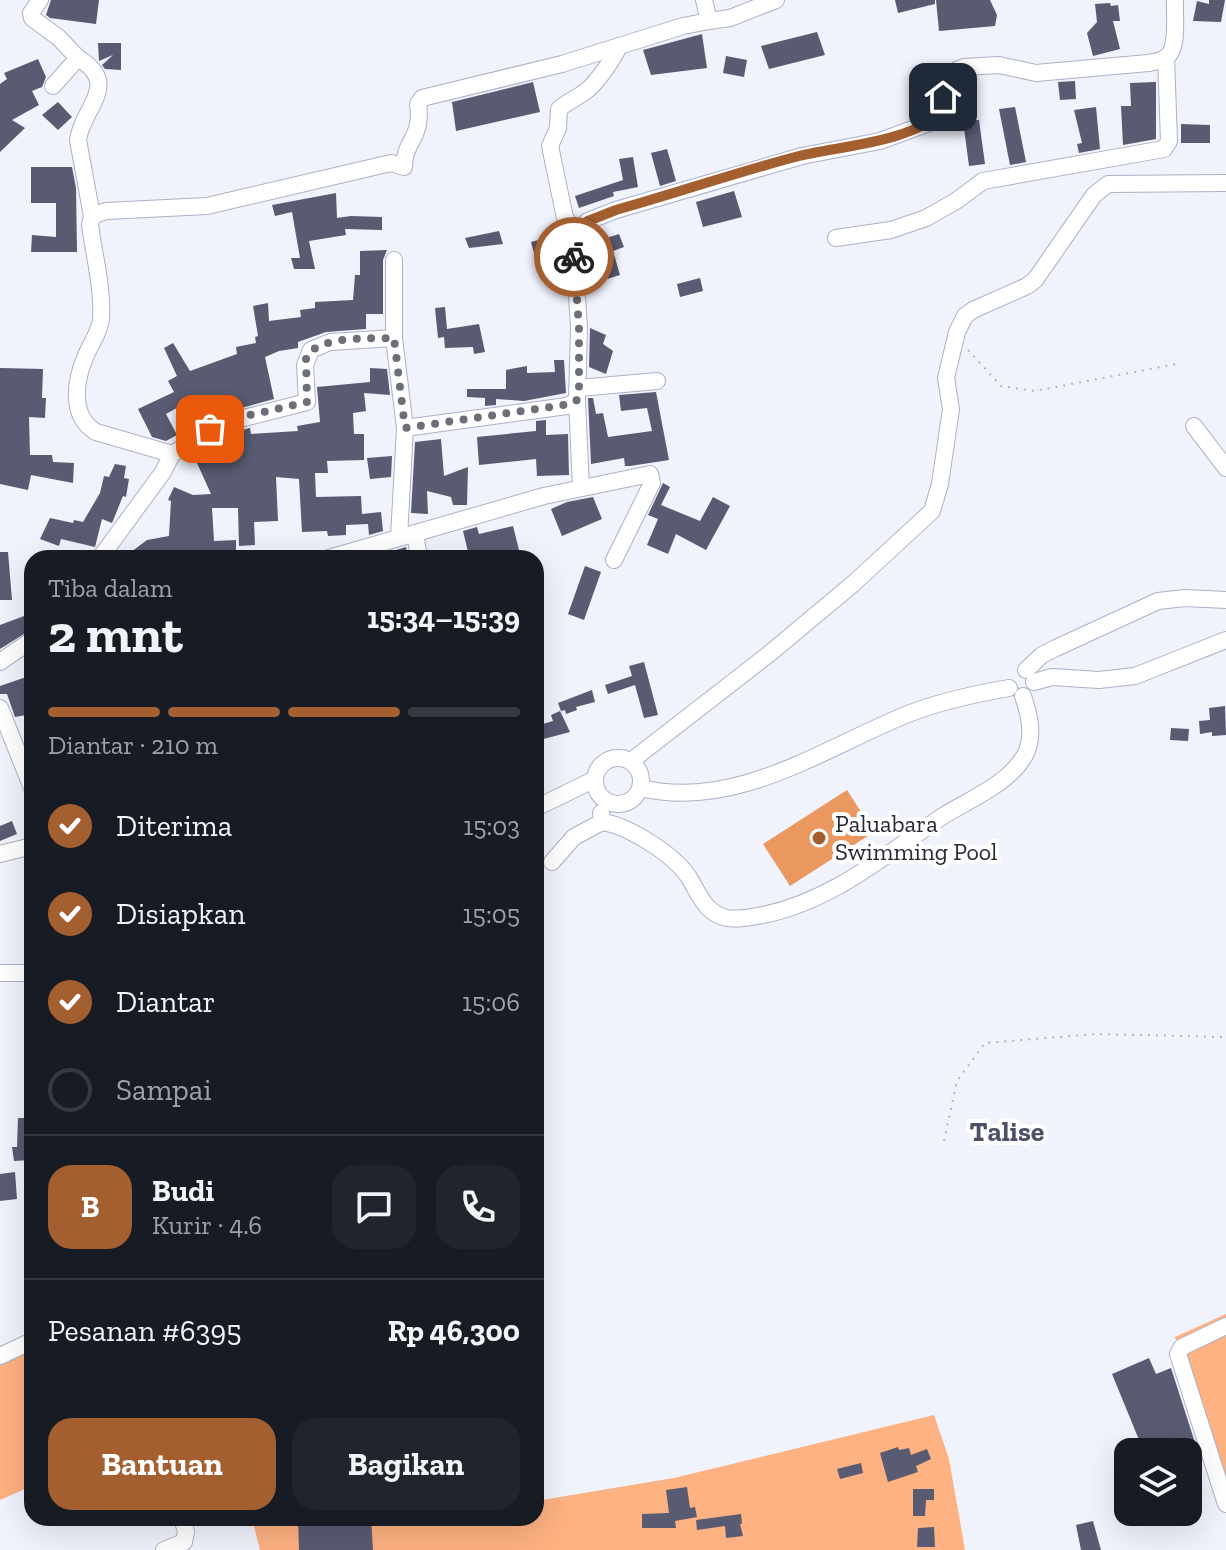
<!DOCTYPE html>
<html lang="id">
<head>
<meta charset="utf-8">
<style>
	body { margin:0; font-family:"Zilla Slab",serif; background:#20242c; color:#f1f3f6; height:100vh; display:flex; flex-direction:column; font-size:30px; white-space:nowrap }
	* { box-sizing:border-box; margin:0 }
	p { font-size:26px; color:#9ea1a6 }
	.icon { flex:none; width:44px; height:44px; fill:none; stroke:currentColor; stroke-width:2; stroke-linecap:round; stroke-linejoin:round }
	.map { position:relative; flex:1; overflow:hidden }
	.side { position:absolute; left:24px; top:550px; width:520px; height:976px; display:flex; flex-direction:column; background:#171b24; border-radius:24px; box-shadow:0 8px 32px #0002 }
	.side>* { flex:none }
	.fabs { position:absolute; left:1114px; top:1438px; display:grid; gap:16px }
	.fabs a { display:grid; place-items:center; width:88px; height:88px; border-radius:16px; background:#171b24; box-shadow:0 8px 32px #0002; font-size:40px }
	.pin { position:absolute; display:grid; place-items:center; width:68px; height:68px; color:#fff; margin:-34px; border-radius:16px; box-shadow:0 4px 12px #0006 }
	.courier { position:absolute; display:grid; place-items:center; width:80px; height:80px; margin:-40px; border:6px solid #a45f31; border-radius:50%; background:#fff; color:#222; box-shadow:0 2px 10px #0007 }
	.summary em { font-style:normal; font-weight:700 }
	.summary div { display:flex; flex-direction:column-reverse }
	.summary { display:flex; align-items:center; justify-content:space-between; height:136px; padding:0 24px }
	h1 { font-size:52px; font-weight:700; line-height:60px }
	.bar { display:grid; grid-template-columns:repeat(4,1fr); gap:12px 8px; align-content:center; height:96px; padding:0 24px }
	.bar i { height:10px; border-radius:6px; background:#363941 }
	.bar .current { background:#a45f31 }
	.bar p { grid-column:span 4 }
	.line { display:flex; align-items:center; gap:20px; padding:0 24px; border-top:2px solid #363941 }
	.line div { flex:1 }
	.round { display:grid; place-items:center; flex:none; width:84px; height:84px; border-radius:24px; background:#20242c }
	ol { padding:0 24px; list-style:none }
	li { display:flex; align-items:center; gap:24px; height:88px }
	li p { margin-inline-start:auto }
	li .icon { padding:8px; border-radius:50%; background:#a45f31; color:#fff; stroke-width:4 }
	li:last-child { color:#9ea1a6 }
	li i { width:44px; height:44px; border:4px solid #363941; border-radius:50% }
	.action { display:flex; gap:16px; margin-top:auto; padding:16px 24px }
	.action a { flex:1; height:92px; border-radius:24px; background:#a45f31; color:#fff; font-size:32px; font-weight:700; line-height:92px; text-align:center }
	.action a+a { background:#20242c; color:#f1f3f6 }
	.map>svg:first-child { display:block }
	.green { fill:#feb181 }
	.water { fill:#eb9760 }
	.building { fill:#585b72 }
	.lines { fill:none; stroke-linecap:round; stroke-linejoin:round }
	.minor-casing { stroke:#adb0c9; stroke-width:18 }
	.path { stroke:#b3b5bf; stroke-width:2; stroke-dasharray:2 6; stroke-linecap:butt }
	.minor { stroke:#fff; stroke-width:16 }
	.done { stroke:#6d6e78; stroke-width:8; stroke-dasharray:0 14.4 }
	.route { stroke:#a45f31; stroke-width:10 }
	.poi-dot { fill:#a45f31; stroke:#fff; stroke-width:3 }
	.labels { text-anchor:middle; stroke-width:8; stroke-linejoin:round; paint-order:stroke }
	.poi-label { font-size:24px; fill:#262731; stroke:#fff; text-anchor:start }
	.quarter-label { font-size:28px; font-weight:bold; fill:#4d5066; stroke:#fff }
</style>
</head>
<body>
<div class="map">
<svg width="1226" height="1550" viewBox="0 0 1226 1550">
	<rect width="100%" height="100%" fill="#f0f2fc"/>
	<g class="green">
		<path d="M1226,1314v180l-51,-157z"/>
		<path d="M32,1333v153l-32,14v-150l9,-2z"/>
		<path d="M934,1415l15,44 16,91h-705l-8,-32h284v-17l138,-23z"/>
	</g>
	<path class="water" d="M847,790l27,42 -84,54 -27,-42z"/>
	<g class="building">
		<path d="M51,0h48l-3,24 -46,-6 -4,-3z"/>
		<path d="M895,0h40v4l-37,9z"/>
		<path d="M936,0h54l7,15 -2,11 -56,5z"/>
		<path d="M1209,0h16l-4,22 -28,-1 4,-20 12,3z"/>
		<path d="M1110,3l1,3 7,-1 2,16h-7l7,28 -27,7 -6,-23 10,-11 -2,-18z"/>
		<path d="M817,32l8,23 -56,14 -8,-23z"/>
		<path d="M702,34l5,34 -56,7 -8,-25z"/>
		<path d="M98,43h23v27l-16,-1 -3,-4 11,-10 -14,6z"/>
		<path d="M726,56l21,4 -3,17 -21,-4z"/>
		<path d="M38,59l8,18 -4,10 -10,4 7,14 -27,15 13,8 -25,24v-68l7,-5 -3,-6z"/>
		<path d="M1075,81l1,18 -16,1 -2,-18z"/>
		<path d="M533,82l7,30 -84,19 -4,-29z"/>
		<path d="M1156,82v57l-33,6 -2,-39h10l-1,-23z"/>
		<path d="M58,102l14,15 -14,13 -16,-15z"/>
		<path d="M1015,107l11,55 -16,3 -11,-56z"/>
		<path d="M1096,107l4,42 -21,4 -2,-9 5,-1 -8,-33z"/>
		<path d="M979,120l6,44 -16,2 -6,-45z"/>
		<path d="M1181,124l29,1v18h-29z"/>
		<path d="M667,149l9,32 -16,5 -9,-33z"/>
		<path d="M633,157l5,30 -25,5 1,4 -35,12 -4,-12 48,-16 -4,-21z"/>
		<path d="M31,167h41l4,21 1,64h-46l1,-17 24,2v-34h-25z"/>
		<path d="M734,191l8,26 -39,10 -7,-25z"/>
		<path d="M336,193l1,25 14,-2 31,1v13l-37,-1 1,6 -37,6 6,28h-21l-3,-11h9l-8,-46 -17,4 -3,-11z"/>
		<path d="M499,231l4,13 -34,4 -4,-10z"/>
		<path d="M619,234l5,13 -11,4 7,24 -29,9 -5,-18 -1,-21z"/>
		<path d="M554,236l4,19 -22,5 -5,-18z"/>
		<path d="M387,250l-4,10v54h-17v15l-40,3 -28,10v6l-19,3 -14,6 9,42 -76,21 -9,-19 -23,13 11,21 -11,6 -14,-4 -14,-28 36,-17 -6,-11 9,-5 -13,-28 9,-5 17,28 47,-17 -1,-7 20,-4 -1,-6 3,-1 -5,-30 15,-3 1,18 32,-4 -1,-7 15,-2v-6l38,-2 2,-25h5v-24z"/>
		<path d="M700,278l3,13 -23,6 -3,-13z"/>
		<path d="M445,307l2,22 32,-5 6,28 -11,2 -1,-7 -28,1 -1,-11 -6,1 -3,-30z"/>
		<path d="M590,328l16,7 -3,9 10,7 -7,23 -17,-7z"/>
		<path d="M554,360h10l2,33 -42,8 -28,-2v6l-11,1v-8l-18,-1v-8h39v-19l21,-4v7l28,-1z"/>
		<path d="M0,368l43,1 -1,29h4l-1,20 -16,-1 1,38h22l1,7 21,1 -1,20 -42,-8 -3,15 -28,-6z"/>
		<path d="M370,368l17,1 3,26 -26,-2 2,18 -13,2 1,21h10v26l-37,1 1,12h-13l1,24 45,-1 1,18 19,-2 2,19 -14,4 -1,-11 -22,1v10l-18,1 -1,-5 -25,1 -3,-53 -23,-2 2,44 -24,1 1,23 -16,1 -1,-38h-26l2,33 22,-1v18h-27v-6l-44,6h-42l24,-18 22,-4 2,-35 -3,-1 6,-13 19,8 18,-1 -14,-31 33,-8 -2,-21 22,-6 1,6 47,-3 -1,-5 23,-4 -3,-35 53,-5z"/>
		<path d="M656,392l13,68 -39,6h-5l-1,-8 -33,6 -3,-66h5l3,16 7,-1 5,24 44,-6 -5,-23 -26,3 -2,-16z"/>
		<path d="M546,420v15l22,-1 1,41 -32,1 -1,-17 -57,6 -2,-28 59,-6v-10z"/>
		<path d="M441,439l3,37 24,-9 -1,38h-14l-2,-8 -24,-6 1,23 -17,-1 4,-71z"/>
		<path d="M392,456l-1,21 -21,2 -3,-21z"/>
		<path d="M115,464l11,2 -2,12 5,1 -3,18 -3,-1 -11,27 -10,-4 -7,28 -34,-8 -2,7 -19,-7 10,-21 23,5 1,-3 9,2 17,-29 4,-17 5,1z"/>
		<path d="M663,483l7,4 -9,18 39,16 13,-24 17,9 -24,44 -30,-16 -8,20 -21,-9 11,-26 -10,-4z"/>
		<path d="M593,497l9,22 -40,17 -11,-27 16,-7z"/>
		<path d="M513,526l8,32h-31l-2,-7 -19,5 -6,-25 14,-4 2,7z"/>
		<path d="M406,547l2,11h-35v-1z"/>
		<path d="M0,552h8l4,48h-12z"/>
		<path d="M585,566l16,6 -17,48 -16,-6z"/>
		<path d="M32,613v16l-32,20v-24z"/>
		<path d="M644,662l14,53 -14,3 -9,-33 -27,9 -3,-9 27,-9 -3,-10z"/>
		<path d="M32,675v39l-17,3 -8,-23h-7v-8z"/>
		<path d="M592,690l3,12 -19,5 1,3 -11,4 -1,-4 -4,1 -3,-8z"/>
		<path d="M1225,706l1,29 -14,1v-4l-12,2 -1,-13 11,-1 -1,-12z"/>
		<path d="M560,711l10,21 -34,9v-15l17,-5 -2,-6z"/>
		<path d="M1171,728l18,1 -1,12 -18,-1z"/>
		<path d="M12,821l5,13 -17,7v-15z"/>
		<path d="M18,1118h11l1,42 -16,1 -2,-14h5z"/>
		<path d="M15,1172l2,27 -17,2v-27z"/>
		<path d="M1149,1358l7,16 15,-6 28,87 -11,4v-7h-44l-32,-78z"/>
		<path d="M898,1447l1,3 10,-2 2,7 16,-6 4,10 -15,7 2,6 -30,10 -8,-29z"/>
		<path d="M861,1463l2,10 -23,6 -3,-10z"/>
		<path d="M687,1487l3,21 5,-1 2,10 -22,4 1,7h-34v-14l27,-1 -3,-23z"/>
		<path d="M913,1489h21v11h-8l-1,16h-12z"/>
		<path d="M741,1514l1,10h-2l3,12 -17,2 -1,-12 -28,4 -1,-10z"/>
		<path d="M298,1518h73l2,32h-74z"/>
		<path d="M1093,1521l8,29h-20l-5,-25z"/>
		<path d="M934,1527l1,20h-18l1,-19z"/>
	</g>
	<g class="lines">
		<g class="minor-casing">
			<g id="minor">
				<path d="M40,0l-9,13 1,5 27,20 19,20 -25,28"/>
				<path d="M704,0l5,21 21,-3 46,-18"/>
				<path d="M78,58c44,26 4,50 0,82l14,76"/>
				<path d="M575,230l-10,-12 -15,-72 8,-18 1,-19c8,-7 18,-11 27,-18 10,-7 28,-33 33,-45"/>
				<path d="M836,238l55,-8 35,-12 30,-17 27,-20 181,-32 5,-8 -3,-84 2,-1"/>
				<path d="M394,260v78l11,90 -6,109"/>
				<path d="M579,388l78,-7"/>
				<path d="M577,400l4,88"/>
				<path d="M1194,426l32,42"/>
				<path d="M405,428l162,-22 10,-6 2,-72 -6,-95 15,-12 28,-11 186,-54 78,-15 49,-18 13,-12 1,-30 5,-7 16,-7 35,-2 37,8 112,-10c6,-1 14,-2 19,-6 12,-10 7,-42 8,-57"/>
				<path d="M172,454l-76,-22c-27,-16 -21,-53 -9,-79 5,-11 13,-22 14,-34 2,-31 -7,-64 -11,-94l2,-9 14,-5 101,-5 184,-43 13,4c0,-27 19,-28 14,-63l4,-6 140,-34 121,-38 26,-5"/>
				<path d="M415,533l4,25"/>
				<path d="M100,558l63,-86 9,-18 52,-31 83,-21 -2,-37 6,-15 19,-8 64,-4"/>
				<path d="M329,558l215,-62 106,-22 2,9 -38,77"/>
				<path d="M0,662l32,-22"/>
				<path d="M1026,670l16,-15 14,-7 102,-47 27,-3 41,2"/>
				<path d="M1034,682l18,-5 47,3 36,-4 91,-36"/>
				<path d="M0,708l32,80"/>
				<circle cx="618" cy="781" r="23"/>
				<path d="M631,761l138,-107 85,-71 78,-72 8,-27 11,-75 -5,-31 11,-46 8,-16 8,-6 54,-24 8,-6 59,-85 14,-11 118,-1"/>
				<path d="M641,788c94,23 183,-40 267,-74 33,-13 66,-20 101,-26"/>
				<path d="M536,808l59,-29"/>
				<path d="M602,822c25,3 71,32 86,54 11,17 16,37 39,42 11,2 25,-1 36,-3 70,-14 123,-61 180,-99 27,-17 66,-32 82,-61 10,-19 4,-41 -2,-59"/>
				<path d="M0,854l32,-8"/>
				<path d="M552,862l22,-25 28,-15 -1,-9"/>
				<path d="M0,973h32"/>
				<path d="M1226,1326l-44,21 -4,7 48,150"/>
				<path d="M0,1356l32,-15"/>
				<path d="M164,1550l20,-8 2,-10 -4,-14"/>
			</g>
		</g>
		<g class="path">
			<path d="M968,350l33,36 34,5 141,-27"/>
			<path d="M944,1141l13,-60 28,-38 111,-9 130,3"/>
		</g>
		<use href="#minor" class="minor"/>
	</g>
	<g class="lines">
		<path class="done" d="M210,429l27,-11 70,-16 -1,-45c14,-22 64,-18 88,-19l11,90 166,-24 6,-4 2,-7v-65l-5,-71"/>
		<path class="route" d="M574,257l-1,-24 15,-12 28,-11c61,-17 121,-38 183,-54 40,-10 115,-14 143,-45l1,-14"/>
	</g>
	<circle class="poi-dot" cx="819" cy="838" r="8"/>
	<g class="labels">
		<g class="poi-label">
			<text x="835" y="832">Paluabara<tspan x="835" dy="28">Swimming Pool</tspan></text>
		</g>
		<g class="quarter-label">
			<text x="1007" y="1141">Talise</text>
		</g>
	</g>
</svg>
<div class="fabs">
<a><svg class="icon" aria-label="layers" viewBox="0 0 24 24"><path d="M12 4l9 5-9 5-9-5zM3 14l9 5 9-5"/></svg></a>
</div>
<div class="pin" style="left:210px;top:429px;background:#ea580c"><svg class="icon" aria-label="bag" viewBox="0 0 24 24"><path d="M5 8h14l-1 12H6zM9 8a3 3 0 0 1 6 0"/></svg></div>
<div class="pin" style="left:943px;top:97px;background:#1f2937"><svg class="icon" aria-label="home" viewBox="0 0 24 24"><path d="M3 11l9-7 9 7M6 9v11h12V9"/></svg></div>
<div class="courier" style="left:574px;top:257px"><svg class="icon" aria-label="bike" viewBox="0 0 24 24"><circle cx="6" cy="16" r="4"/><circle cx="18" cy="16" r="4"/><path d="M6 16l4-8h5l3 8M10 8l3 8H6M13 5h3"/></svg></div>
<section class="side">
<div class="summary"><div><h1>2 mnt</h1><p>Tiba dalam</p></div><em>15:34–15:39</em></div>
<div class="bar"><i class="current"></i><i class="current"></i><i class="current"></i><i></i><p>Diantar · 210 m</p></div>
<ol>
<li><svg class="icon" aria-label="check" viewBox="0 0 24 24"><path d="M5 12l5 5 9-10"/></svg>Diterima<p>15:03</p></li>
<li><svg class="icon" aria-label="check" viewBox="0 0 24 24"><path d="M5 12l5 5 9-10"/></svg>Disiapkan<p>15:05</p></li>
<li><svg class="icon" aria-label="check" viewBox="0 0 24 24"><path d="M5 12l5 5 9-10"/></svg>Diantar<p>15:06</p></li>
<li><i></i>Sampai</li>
</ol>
<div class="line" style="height:144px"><b class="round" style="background:#a45f31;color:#fff">B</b><div><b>Budi</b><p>Kurir · 4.6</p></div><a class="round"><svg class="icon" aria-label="chat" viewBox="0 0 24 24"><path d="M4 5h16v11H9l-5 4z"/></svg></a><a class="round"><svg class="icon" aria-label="phone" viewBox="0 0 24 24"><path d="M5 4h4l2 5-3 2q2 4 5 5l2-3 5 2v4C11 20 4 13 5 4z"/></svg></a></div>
<div class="line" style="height:104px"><div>Pesanan #6395</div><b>Rp 46,300</b></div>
<div class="action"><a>Bantuan</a><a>Bagikan</a></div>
</section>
</div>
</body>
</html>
